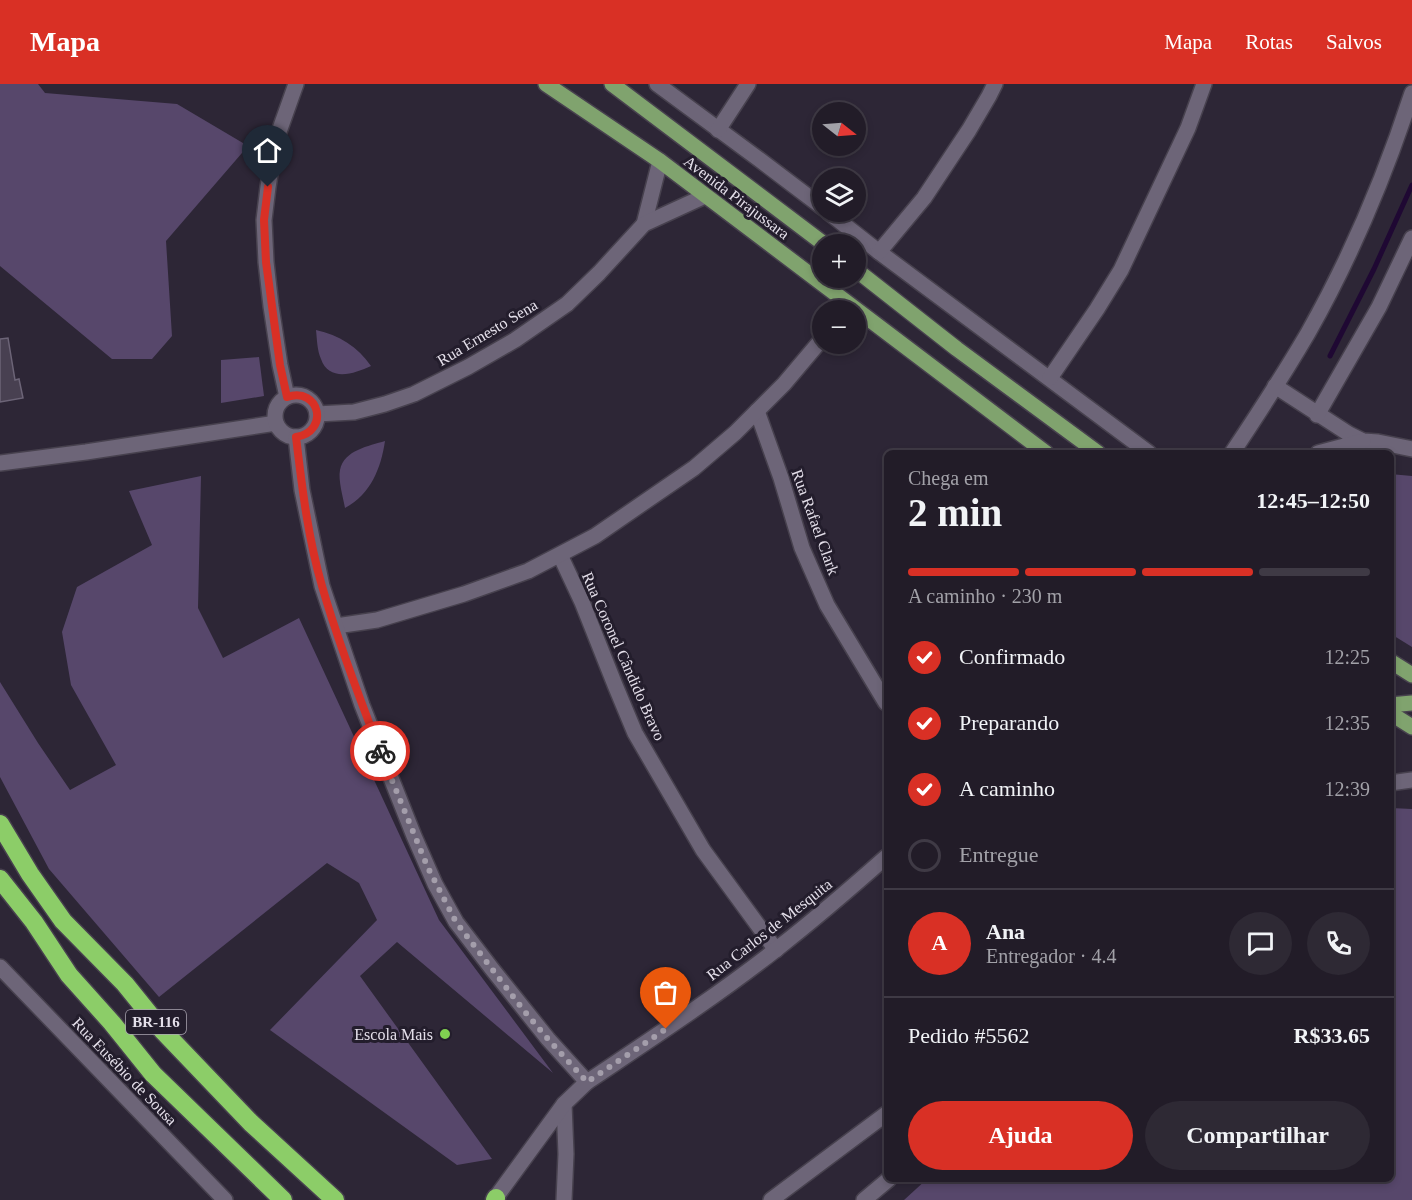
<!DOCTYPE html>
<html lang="pt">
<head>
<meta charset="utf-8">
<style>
	body { margin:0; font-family:Georgia,serif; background:#2e2934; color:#f1f3f6; height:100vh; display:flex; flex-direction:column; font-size:22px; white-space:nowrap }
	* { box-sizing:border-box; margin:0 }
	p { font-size:20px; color:#a2a1a8 }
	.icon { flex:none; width:33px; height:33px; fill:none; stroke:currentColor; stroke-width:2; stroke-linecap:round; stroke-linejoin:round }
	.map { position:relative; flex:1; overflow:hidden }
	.details { position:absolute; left:884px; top:366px; width:510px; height:732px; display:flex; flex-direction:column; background:#221c28; border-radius:9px; box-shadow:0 3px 9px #0003,0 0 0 2px #3f3a45 }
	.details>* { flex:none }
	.needle { width:39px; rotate:107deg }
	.controls { position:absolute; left:812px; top:18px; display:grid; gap:12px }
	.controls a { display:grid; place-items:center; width:54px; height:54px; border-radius:50%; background:#221c28; box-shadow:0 3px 9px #0003,0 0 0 2px #3f3a45; font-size:30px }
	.pin { position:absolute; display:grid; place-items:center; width:51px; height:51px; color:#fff; margin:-62px -26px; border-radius:50% 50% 50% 0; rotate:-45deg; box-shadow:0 0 6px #0007 }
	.pin .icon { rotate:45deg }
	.courier { position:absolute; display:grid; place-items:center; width:60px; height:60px; margin:-30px; border:4px solid #d93025; border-radius:50%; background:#fff; color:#222; box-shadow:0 2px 8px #0007 }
	.summary em { font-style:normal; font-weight:700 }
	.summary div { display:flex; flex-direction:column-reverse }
	.summary { display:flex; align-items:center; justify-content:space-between; height:102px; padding:0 24px }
	h1 { font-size:39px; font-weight:700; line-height:45px }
	.bar { display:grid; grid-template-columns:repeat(4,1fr); gap:9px 6px; align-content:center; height:72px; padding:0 24px }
	.bar i { height:8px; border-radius:4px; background:#3f3a45 }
	.bar .selected { background:#d93025 }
	.bar p { grid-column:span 4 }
	.line { display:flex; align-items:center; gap:15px; padding:0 24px; border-top:2px solid #3f3a45 }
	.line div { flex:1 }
	.round { display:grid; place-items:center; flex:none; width:63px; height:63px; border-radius:32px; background:#2e2934 }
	ol { padding:0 24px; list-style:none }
	li { display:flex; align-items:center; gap:18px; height:66px }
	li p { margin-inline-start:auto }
	li .icon { padding:6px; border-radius:50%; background:#d93025; color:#fff; stroke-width:4 }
	li:last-child { color:#a2a1a8 }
	li i { width:33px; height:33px; border:3px solid #3f3a45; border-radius:50% }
	.primary-button { display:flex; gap:12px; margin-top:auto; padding:12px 24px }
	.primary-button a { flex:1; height:69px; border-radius:36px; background:#d93025; color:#fff; font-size:24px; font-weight:700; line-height:69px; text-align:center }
	.primary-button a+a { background:#2e2934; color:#f1f3f6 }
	header { display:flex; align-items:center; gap:36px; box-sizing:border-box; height:84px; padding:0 30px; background:#d93025; color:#fff }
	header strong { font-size:28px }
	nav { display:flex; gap:33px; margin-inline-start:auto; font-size:21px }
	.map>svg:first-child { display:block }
	.green { fill:#57476b }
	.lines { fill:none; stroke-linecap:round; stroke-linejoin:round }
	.stream { stroke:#1f0833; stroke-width:5 }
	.building { fill:#484051; stroke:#6c6477; stroke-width:1.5 }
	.street-casing { stroke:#47414e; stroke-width:18 }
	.secondary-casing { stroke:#47414e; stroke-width:18 }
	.primary-casing { stroke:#47414e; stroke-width:18 }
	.highway-casing { stroke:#47414e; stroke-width:21 }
	.street { stroke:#6d6578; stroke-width:15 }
	.secondary { stroke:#6d6578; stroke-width:15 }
	.primary { stroke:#80a36e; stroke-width:15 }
	.highway { stroke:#8ccd68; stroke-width:18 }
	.done { stroke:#a49eab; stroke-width:6; stroke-dasharray:0 10.8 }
	.route { stroke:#d93025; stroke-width:8 }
	.poi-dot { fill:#80d051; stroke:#231d2c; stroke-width:2 }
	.labels { text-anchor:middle; stroke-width:6; stroke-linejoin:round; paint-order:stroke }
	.shield { fill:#231d2c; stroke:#aaa5b1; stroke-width:1.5 }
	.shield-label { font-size:15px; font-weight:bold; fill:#e4dfea }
	.street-label { font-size:16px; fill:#e4dfea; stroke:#231d2c }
	.poi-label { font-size:16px; fill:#e4dfea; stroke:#231d2c; text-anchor:end }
</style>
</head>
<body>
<header>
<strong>Mapa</strong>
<nav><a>Mapa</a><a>Rotas</a><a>Salvos</a></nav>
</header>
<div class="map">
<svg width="1412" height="1116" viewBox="0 0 1412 1116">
	<rect width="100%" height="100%" fill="#2d2636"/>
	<g class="green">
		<path d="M0,0h38l7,9 132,11 71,42 -82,95 6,95 -20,23h-40l-112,-93z"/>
		<path d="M316,246c23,5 42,17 55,36 -17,8 -42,16 -50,-7 -4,-9 -4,-20 -5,-29z"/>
		<path d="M259,273l5,39 -43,7v-43z"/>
		<path d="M385,357c-4,27 -14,53 -40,67 -2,-11 -7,-28 -5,-38 4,-20 29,-24 45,-29z"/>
		<path d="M1390,390l22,2v171l-21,-13z"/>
		<path d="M201,392l-3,132 25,50 76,-40 140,302 114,153 -156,-131 -37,34 132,183 -35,6 -187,-135 107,-110 -18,-37 -32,-20 -168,134 -110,-128 -49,-92v-95l38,61 32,47 46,-25 -45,-80 -9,-53 15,-45 75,-42 -23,-54z"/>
		<path d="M1391,724l21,1v391h-508l23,-21h463z"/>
	</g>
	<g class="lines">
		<path class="stream" d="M1330,272l44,-87 38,-84"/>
	</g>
	<path class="building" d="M8,254l7,42 4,-1 4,19 -23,4v-63z"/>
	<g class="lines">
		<g class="street-casing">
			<g id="street">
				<path d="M657,0l103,76 62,47"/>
				<path d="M718,46l30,-46"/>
				<path d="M828,128l51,40 270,201"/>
				<path d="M644,140l16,-63"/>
				<path d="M879,168l45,-54 45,-68 20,-34 6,-12"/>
				<path d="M1050,294l47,-69 24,-39 67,-142 16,-44"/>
				<path d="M1275,302l74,48 14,7 15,1 34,7"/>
				<path d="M757,327l24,67 21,70 25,57 59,98"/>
				<path d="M317,330l37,-2 31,-8 29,-10 54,-27 47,-27 52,-36 32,-31 45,-49 61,-28"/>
				<path d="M1317,331l62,-108 33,-69"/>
				<path d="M1232,369c26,-39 52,-79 76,-120 43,-76 77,-157 104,-240"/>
				<path d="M1318,369l45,-12"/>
				<path d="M0,379l86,-11 190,-29"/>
				<path d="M560,471l22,47 33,83 20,48 68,117 73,100"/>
				<path d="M336,542l41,-6 87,-26 64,-23 67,-35 99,-68 41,-35 49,-49 38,-45"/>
				<path d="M0,883l225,233"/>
				<path d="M587,998c64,-43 130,-86 191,-134 37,-29 73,-60 108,-91"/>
				<path d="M564,1020l2,50 -2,46"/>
				<path d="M771,1116l115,-86"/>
			</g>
		</g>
		<g class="secondary-casing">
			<g id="secondary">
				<circle cx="296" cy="332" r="21"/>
				<path d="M287,313l-7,-32 -9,-59 -5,-44 -2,-42 4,-33 7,-44 21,-59"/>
				<path d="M296,353l6,53 20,96 40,119 52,131 21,48 21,38 36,47 56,70 39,43 -23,22 -70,96"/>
				<path d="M1390,699l22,-3"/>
				<path d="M864,1116l25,-21"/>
			</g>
		</g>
		<g class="primary-casing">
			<g id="primary">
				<path d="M546,0l114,77 386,292"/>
				<path d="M612,0l212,160"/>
				<path d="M855,185l102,80 141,104"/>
				<path d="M1390,577l22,14"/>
				<path d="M1390,621l22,-2"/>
				<path d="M1390,629l22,14"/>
			</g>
		</g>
		<g class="highway-casing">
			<g id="highway">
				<path d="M0,740l30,50 33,47 62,63 38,47 88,92 84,77"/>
				<path d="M0,795l34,43 35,53 43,48 41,51 130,126"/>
				<path d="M495,1116l1,-2"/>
			</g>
		</g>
		<use href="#street" class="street"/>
		<use href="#secondary" class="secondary"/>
		<use href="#primary" class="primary"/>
		<use href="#highway" class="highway"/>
	</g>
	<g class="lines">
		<path class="done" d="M380,667l48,117 28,54 69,90 23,27 39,43 79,-53"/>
		<path class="route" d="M268,103l-4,33 2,42 14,103 7,32c33,-11 43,35 9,40 6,50 12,101 26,149 16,56 37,111 58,165"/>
	</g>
	<circle class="poi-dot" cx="445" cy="950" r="6"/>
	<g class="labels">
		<rect class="shield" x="126" y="926" width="60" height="24" rx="4.5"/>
		<g class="shield-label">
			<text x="156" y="943">BR-116</text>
		</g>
		<g class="street-label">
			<text transform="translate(737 113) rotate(37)" y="6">Avenida Pirajussara</text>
			<text transform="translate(487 248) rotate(-31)" y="6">Rua Ernesto Sena</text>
			<text transform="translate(816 438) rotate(70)" y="6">Rua Rafael Clark</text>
			<text transform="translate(624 572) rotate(66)" y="6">Rua Coronel Cândido Bravo</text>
			<text transform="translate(769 845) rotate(-38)" y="6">Rua Carlos de Mesquita</text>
			<text transform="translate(125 987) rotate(46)" y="6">Rua Eusébio de Sousa</text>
		</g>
		<g class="poi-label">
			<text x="433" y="956">Escola Mais</text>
		</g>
	</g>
</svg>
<div class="controls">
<a><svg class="needle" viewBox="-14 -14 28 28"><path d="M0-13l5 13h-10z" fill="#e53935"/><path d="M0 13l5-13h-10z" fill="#a2a1a8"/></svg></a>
<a><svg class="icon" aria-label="layers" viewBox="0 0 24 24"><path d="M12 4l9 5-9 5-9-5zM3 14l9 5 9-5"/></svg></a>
<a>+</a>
<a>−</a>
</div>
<div class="pin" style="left:666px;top:945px;background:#ea580c"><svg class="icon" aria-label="bag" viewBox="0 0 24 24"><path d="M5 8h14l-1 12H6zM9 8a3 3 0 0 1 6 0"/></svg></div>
<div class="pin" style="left:268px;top:103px;background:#1f2937"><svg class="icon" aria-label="home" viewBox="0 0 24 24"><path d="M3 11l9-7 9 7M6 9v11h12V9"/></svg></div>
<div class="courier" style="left:380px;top:667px"><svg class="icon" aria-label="bike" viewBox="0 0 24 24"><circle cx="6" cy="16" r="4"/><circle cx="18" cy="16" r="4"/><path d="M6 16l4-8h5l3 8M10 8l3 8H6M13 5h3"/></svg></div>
<section class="details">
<div class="summary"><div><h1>2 min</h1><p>Chega em</p></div><em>12:45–12:50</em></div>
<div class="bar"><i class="selected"></i><i class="selected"></i><i class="selected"></i><i></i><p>A caminho · 230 m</p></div>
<ol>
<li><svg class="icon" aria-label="check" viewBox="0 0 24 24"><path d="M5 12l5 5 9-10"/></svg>Confirmado<p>12:25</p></li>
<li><svg class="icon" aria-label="check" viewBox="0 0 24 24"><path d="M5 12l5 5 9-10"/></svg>Preparando<p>12:35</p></li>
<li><svg class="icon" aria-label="check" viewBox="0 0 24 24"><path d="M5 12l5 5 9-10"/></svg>A caminho<p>12:39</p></li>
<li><i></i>Entregue</li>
</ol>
<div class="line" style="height:108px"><b class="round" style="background:#d93025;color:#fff">A</b><div><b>Ana</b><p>Entregador · 4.4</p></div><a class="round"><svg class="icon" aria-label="chat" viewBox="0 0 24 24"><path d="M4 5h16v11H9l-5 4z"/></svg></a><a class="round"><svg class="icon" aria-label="phone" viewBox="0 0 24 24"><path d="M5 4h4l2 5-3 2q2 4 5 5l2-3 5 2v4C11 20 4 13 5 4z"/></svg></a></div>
<div class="line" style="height:78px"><div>Pedido #5562</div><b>R$33.65</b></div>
<div class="primary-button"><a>Ajuda</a><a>Compartilhar</a></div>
</section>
</div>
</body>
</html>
